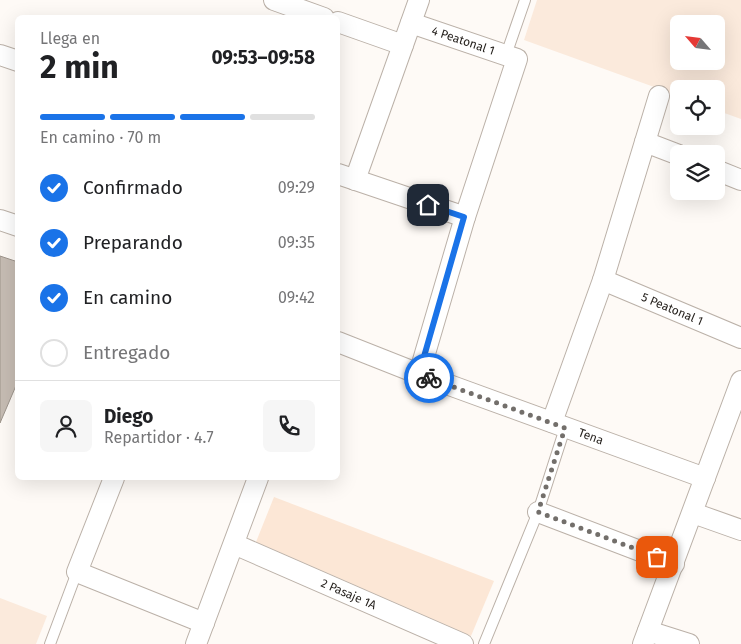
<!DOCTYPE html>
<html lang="es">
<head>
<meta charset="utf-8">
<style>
	body { margin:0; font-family:"Fira Sans",sans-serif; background:#f6f6f6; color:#202124; height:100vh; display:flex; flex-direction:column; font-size:19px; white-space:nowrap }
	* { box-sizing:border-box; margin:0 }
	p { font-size:16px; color:#757577 }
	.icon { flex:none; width:28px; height:28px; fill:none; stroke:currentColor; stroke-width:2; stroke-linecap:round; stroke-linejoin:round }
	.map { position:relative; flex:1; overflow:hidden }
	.panel { position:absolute; left:15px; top:15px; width:325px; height:465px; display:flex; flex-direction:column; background:#fff; border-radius:8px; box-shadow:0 5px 20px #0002 }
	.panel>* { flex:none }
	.needle { width:32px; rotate:298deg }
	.fabs { position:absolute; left:670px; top:15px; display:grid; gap:10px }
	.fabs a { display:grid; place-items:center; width:55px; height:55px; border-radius:8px; background:#fff; box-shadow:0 5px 20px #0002; font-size:25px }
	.pin { position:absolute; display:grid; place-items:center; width:42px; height:42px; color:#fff; margin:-21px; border-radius:10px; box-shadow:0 2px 8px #0006 }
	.courier { position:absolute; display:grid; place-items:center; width:50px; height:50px; margin:-25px; border:4px solid #1a73e8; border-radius:50%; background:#fff; color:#222; box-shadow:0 1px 6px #0007 }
	.summary em { font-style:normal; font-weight:700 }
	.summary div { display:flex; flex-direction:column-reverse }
	.summary { display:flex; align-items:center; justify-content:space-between; height:85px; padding:0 25px }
	h1 { font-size:32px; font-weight:700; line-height:38px }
	.bar { display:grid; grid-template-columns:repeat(4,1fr); gap:8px 5px; align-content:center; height:60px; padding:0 25px }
	.bar i { height:6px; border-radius:4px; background:#e0e0e0 }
	.bar .selected { background:#1a73e8 }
	.bar p { grid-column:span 4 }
	.line { display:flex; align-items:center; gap:12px; padding:0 25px; border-top:1px solid #e0e0e0 }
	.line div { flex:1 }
	.round { display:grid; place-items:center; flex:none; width:52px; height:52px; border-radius:8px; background:#f6f6f6 }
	ol { padding:0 25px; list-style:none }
	li { display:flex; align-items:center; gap:15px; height:55px }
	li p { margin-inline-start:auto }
	li .icon { padding:5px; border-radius:50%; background:#1a73e8; color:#fff; stroke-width:4 }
	li:last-child { color:#757577 }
	li i { width:28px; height:28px; border:2px solid #e0e0e0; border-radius:50% }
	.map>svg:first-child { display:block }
	.built { fill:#fbeadc; fill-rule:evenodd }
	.green { fill:#fce7d6 }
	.building { fill:#c6bcb3; stroke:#9e958c }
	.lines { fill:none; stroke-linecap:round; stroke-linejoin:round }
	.lane-casing { stroke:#bbb1a8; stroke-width:12 }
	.street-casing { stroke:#bbb1a8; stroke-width:22 }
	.lane { stroke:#fff; stroke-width:10 }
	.street { stroke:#fff; stroke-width:20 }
	.done { stroke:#736f6b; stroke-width:5; stroke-dasharray:0 9 }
	.route { stroke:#1a73e8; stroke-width:6 }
	.labels { text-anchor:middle; stroke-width:4; stroke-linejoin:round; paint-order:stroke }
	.street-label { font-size:12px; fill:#282420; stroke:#fff }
</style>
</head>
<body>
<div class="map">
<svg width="741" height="644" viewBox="0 0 741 644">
	<rect width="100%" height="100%" fill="#fefaf6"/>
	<g class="built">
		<path d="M537,0h204v119l-25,-9v-21h-37v7l-155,-56zM679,24h37v37h-37z"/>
		<path d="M0,598l47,18 -11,28h-36z"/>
	</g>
	<path class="green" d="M274,497l220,84 -23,55 -215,-94z"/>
	<path class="building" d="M0,256l18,6v119l-18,42z"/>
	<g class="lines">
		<g class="lane-casing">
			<g id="lane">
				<path d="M506,55l19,-55"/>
				<path d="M50,644l27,-72"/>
				<path d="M484,644l54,-132 27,-84"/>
			</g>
		</g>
		<g class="street-casing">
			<g id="street">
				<path d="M274,0l50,18"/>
				<path d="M338,22l65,23"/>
				<path id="s1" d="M411,23l106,36 -52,158 -46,157"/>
				<path d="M0,55l18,6"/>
				<path d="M645,142l34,13"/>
				<path d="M716,170l25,10"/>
				<path d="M338,174l127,43"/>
				<path d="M355,180l64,-180"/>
				<path d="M0,220l18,6"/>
				<path id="s2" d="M603,280l138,58"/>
				<path id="s3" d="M338,342l81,32 286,104"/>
				<path d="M552,422l51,-142 56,-184"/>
				<path d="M114,478l-37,94 127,51"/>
				<path d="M538,512l136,52"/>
				<path d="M693,513l48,17"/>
				<path id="s4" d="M234,544l229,100"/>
				<path d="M648,631l41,13"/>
				<path d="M196,644l62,-166"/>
				<path d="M643,644l98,-263"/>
			</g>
		</g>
		<use href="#lane" class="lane"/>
		<use href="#street" class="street"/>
	</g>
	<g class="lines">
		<path class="done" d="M429,378l136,50 -27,84 119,45"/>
		<path class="route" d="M428,205l36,12 -45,157 10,4"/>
	</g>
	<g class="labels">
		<g class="street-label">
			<text dy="4" stroke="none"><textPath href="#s1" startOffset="55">4 Peatonal 1</textPath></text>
			<text dy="4" stroke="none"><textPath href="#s2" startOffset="75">5 Peatonal 1</textPath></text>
			<text dy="4" stroke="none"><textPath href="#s3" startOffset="270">Tena</textPath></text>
			<text dy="4" stroke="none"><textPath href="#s4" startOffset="125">2 Pasaje 1A</textPath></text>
		</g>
	</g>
</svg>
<div class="fabs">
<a><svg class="needle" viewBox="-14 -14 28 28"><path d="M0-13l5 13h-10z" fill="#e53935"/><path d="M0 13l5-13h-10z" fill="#757577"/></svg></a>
<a><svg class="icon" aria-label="locate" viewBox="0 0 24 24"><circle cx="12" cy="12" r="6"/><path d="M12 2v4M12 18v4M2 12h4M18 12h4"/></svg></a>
<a><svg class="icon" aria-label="layers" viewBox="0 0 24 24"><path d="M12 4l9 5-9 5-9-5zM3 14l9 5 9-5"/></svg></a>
</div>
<div class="pin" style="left:657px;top:557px;background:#ea580c"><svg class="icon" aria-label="bag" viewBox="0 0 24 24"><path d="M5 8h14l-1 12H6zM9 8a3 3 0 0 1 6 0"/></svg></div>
<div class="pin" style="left:428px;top:205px;background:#1f2937"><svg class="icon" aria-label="home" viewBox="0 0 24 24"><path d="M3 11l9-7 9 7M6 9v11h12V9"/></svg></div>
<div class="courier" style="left:429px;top:378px"><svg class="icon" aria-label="bike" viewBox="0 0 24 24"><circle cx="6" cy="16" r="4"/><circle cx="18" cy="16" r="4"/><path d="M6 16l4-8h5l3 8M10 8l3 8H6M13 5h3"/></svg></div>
<section class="panel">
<div class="summary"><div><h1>2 min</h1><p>Llega en</p></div><em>09:53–09:58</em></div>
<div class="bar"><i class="selected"></i><i class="selected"></i><i class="selected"></i><i></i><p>En camino · 70 m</p></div>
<ol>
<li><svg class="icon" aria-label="check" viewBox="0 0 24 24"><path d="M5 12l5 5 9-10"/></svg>Confirmado<p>09:29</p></li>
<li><svg class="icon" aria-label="check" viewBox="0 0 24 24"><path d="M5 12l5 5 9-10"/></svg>Preparando<p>09:35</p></li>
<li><svg class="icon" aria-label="check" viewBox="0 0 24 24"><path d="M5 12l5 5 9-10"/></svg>En camino<p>09:42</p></li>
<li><i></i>Entregado</li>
</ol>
<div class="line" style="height:90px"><a class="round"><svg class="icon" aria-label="person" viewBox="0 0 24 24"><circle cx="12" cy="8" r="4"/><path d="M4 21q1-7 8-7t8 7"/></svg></a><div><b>Diego</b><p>Repartidor · 4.7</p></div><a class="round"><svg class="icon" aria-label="phone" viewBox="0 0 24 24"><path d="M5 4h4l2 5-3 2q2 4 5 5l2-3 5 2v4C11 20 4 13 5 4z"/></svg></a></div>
</section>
</div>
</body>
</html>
